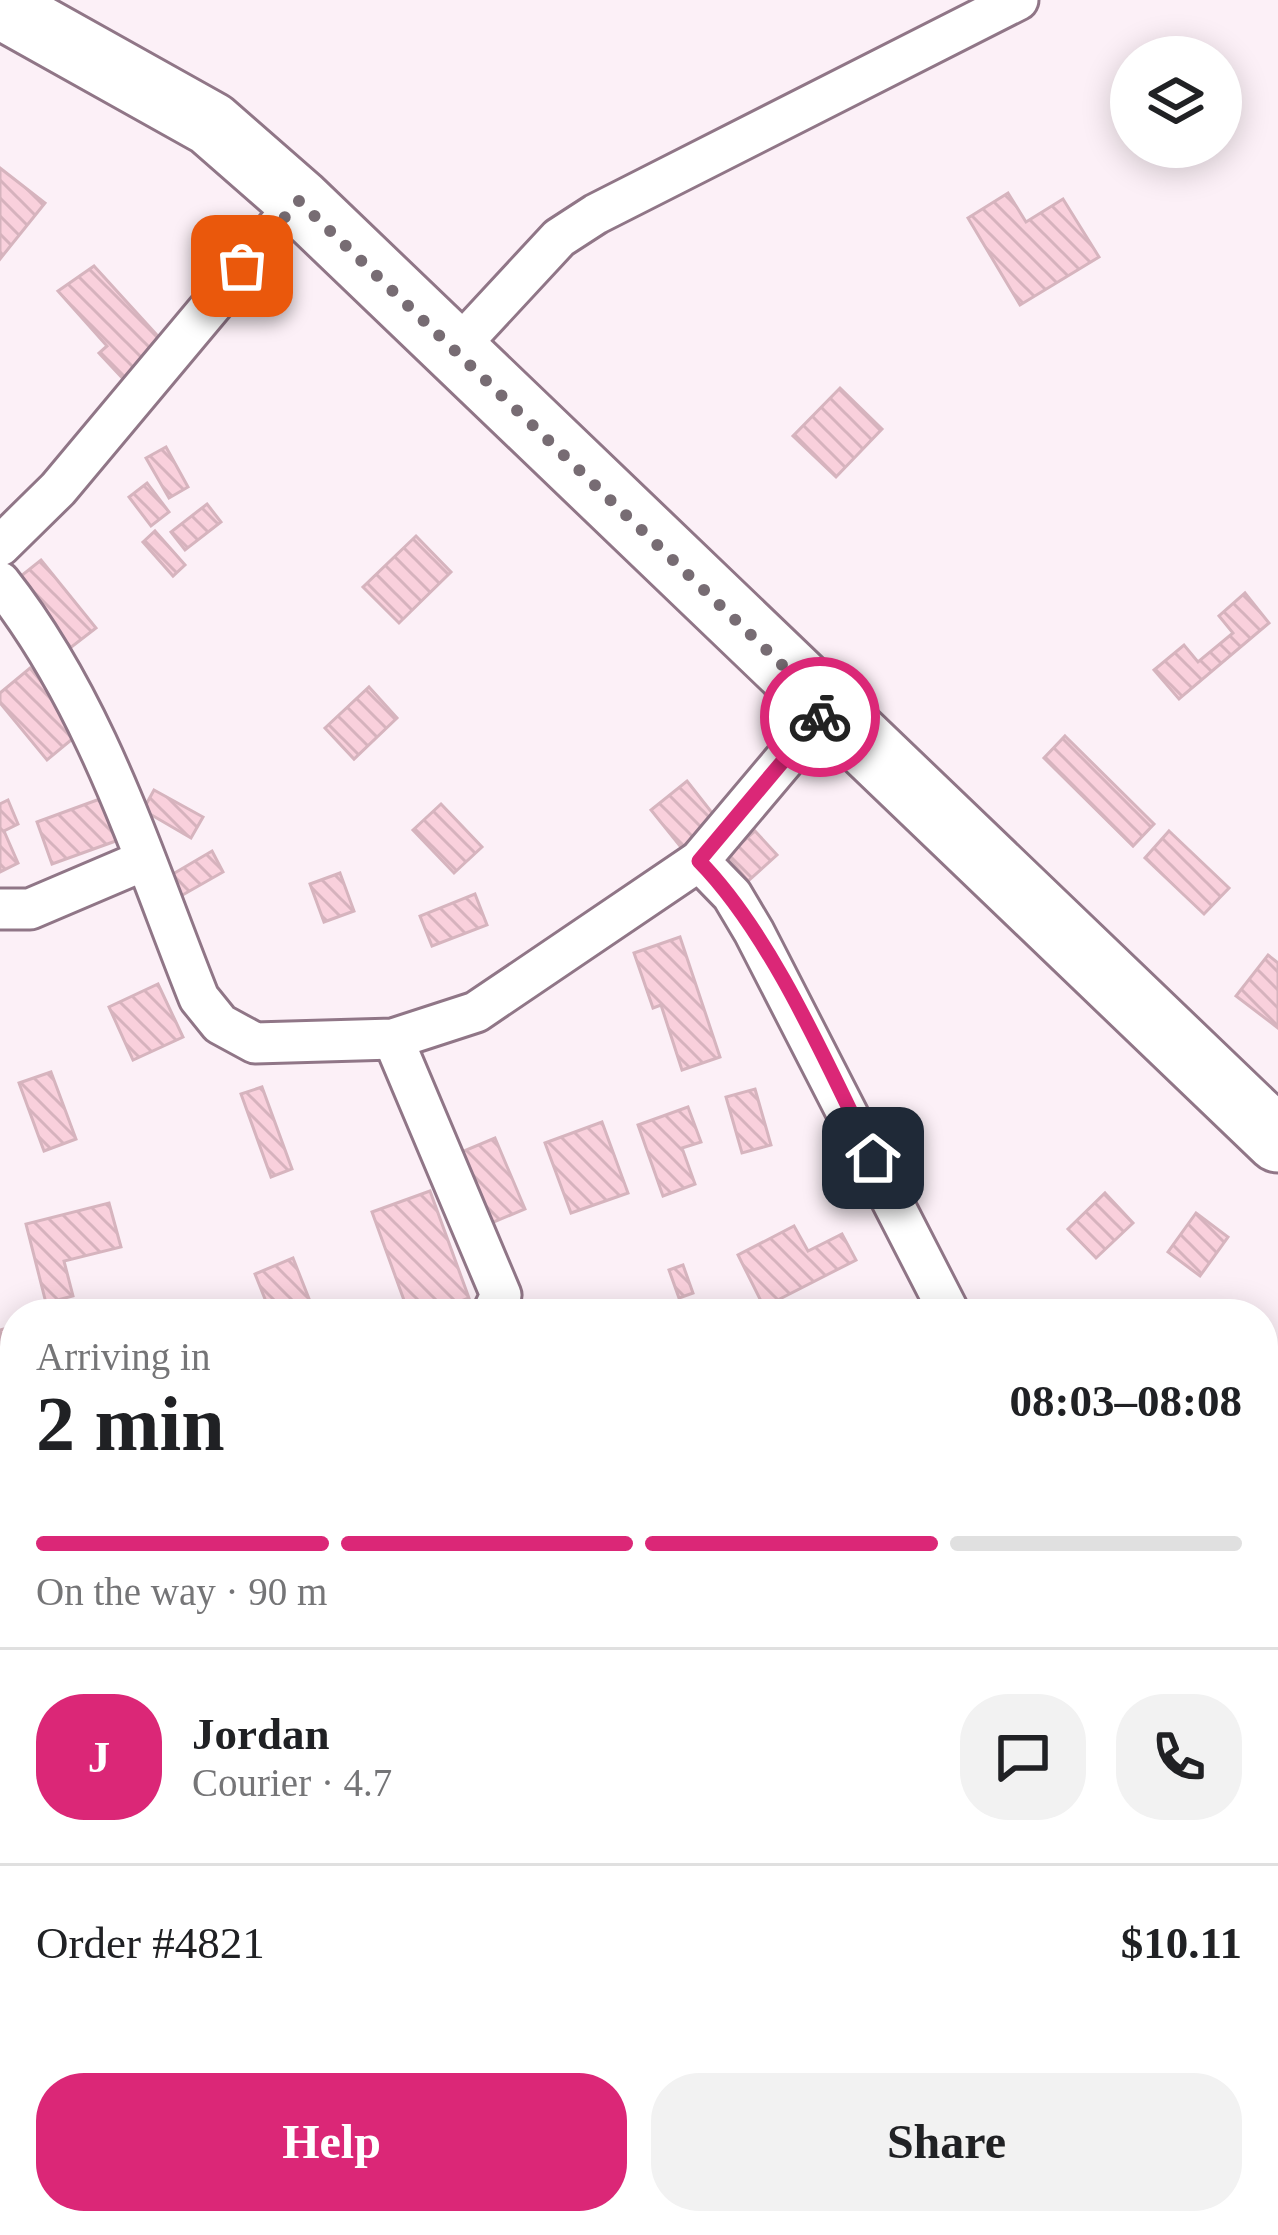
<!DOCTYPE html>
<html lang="en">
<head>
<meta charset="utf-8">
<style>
	body { margin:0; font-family:"Times New Roman",serif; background:#f2f2f2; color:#202124; height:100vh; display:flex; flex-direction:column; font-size:45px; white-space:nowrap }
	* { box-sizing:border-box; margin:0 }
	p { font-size:39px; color:#757577 }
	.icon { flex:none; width:66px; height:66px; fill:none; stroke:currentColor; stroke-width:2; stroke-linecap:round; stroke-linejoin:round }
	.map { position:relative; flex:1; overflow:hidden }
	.side { position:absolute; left:0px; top:1299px; width:1278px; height:936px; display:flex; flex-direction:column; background:#fff; border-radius:48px 48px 0 0; box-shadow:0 6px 30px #0003 }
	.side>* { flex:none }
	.controls { position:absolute; left:1110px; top:36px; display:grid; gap:24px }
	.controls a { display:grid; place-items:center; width:132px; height:132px; border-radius:50%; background:#fff; box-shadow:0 6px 30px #0003; font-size:60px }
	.pin { position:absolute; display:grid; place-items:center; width:102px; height:102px; color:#fff; margin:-51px; border-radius:24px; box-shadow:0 6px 18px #0006 }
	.courier { position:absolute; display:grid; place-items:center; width:120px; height:120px; margin:-60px; border:9px solid #db2777; border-radius:50%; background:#fff; color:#222; box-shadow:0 3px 15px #0007 }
	.head em { font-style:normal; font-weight:600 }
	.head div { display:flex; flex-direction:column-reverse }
	.head { display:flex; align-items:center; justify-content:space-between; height:204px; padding:0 36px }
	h1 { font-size:78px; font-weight:600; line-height:90px }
	.bar { display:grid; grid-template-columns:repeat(4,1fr); gap:18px 12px; align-content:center; height:144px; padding:0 36px }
	.bar i { height:15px; border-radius:9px; background:#e0e0e0 }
	.bar .current { background:#db2777 }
	.bar p { grid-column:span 4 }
	.line { display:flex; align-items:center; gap:30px; padding:0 36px; border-top:3px solid #e0e0e0 }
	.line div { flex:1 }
	.round { display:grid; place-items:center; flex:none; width:126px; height:126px; border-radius:48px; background:#f2f2f2 }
	.cta { display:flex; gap:24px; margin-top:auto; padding:24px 36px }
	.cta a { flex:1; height:138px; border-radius:48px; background:#db2777; color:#fff; font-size:48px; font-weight:600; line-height:138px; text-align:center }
	.cta a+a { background:#f2f2f2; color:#202124 }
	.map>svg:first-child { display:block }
	.building { fill:url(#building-back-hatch); stroke:#d6b4be; stroke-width:3 }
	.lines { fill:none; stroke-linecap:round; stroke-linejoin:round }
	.street-casing { stroke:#907687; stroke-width:45 }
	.primary-casing { stroke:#907687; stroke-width:69 }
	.street { stroke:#fff; stroke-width:39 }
	.primary { stroke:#fff; stroke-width:63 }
	.done { stroke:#776c73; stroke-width:12; stroke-dasharray:0 21.6 }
	.route { stroke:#db2777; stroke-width:15 }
</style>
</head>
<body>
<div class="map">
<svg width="1278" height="2235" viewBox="0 0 1278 2235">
	<defs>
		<pattern id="building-back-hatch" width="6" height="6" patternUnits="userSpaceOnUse" patternTransform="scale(3)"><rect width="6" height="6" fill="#f9d0dc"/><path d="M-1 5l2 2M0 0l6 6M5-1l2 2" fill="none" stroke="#d6b2bd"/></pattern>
	</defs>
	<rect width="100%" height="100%" fill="#fcf0f7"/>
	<g class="building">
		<path d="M0,168l45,35 -45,56z"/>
		<path d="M1008,193l18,29 37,-23 36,58 -79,48 -52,-87z"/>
		<path d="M94,266l71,78 -40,37 -26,-28 8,-7 -49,-55z"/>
		<path d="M840,388l42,41 -46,48 -43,-41z"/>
		<path d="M166,447l22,40 -19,11 -23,-40z"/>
		<path d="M147,483l22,29 -18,14 -22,-29z"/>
		<path d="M207,504l14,18 -36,28 -14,-18z"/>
		<path d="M155,531l30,34 -12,11 -30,-34z"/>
		<path d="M416,536l35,36 -52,51 -36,-36z"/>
		<path d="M41,560l55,68 -31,24 -54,-68z"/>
		<path d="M1245,593l24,30 -90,76 -25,-29 30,-25 14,17 35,-29 -14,-17z"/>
		<path d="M30,668l52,63 -35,29 -47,-57v-10z"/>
		<path d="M369,687l28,31 -43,41 -29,-31z"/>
		<path d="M1065,736l89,88 -21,22 -89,-88z"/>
		<path d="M687,781l37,47 -36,28 -37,-46z"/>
		<path d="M154,790l49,27 -12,21 -48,-28z"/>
		<path d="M108,796l16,42 -72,26 -15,-42z"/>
		<path d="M8,800l10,24 -14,7 14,32 -18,9v-68z"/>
		<path d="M441,804l41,43 -28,26 -41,-43z"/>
		<path d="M755,831l22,24 -29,26 -21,-25z"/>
		<path d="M1169,831l60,57 -25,26 -59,-56z"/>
		<path d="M212,851l11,21 -51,29 -11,-20z"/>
		<path d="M340,873l14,38 -30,11 -14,-38z"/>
		<path d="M475,894l12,31 -55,21 -12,-30z"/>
		<path d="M680,937l40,120 -38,13 -21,-65 -8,3 -19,-55z"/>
		<path d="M1268,955l10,8v65l-42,-32z"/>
		<path d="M158,984l25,53 -50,23 -24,-53z"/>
		<path d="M51,1072l25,67 -32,12 -25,-68z"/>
		<path d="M262,1087l30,82 -21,8 -30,-83z"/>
		<path d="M755,1089l16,56 -29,8 -16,-56z"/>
		<path d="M688,1107l13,35 -19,6 13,36 -32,12 -25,-71z"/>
		<path d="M602,1122l26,71 -57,20 -26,-70z"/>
		<path d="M495,1138l30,71 -48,20 -30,-71z"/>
		<path d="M430,1191l39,107 -42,16h-18l-37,-102z"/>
		<path d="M1105,1193l28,30 -37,35 -28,-29z"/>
		<path d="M109,1203l12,44 -57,14 9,35 -27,7 -20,-79z"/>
		<path d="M1196,1213l32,24 -28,39 -32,-24z"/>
		<path d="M794,1226l14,25 34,-17 14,26 -92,47 -26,-52z"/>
		<path d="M293,1258l22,56h-44l-16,-40z"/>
		<path d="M683,1265l10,28 -14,5 -10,-28z"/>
		<path d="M15,1326v23l-15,4v-23z"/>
		<path d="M1263,1373l15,19 -4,78 -11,-14z"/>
		<path d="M1271,1659l7,8v37l-15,13v-52z"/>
		<path d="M0,1850l14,33 -14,6z"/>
		<path d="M15,1934v54l-15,7v-54z"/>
		<path d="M1263,2045l15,4 -4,22 -11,-3z"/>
		<path d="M1263,2084l15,2v41l-15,-2z"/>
		<path d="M1275,2144l3,25 -15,5v-26z"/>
		<path d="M91,2220h64l-1,15h-63z"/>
		<path d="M563,2220h61l-1,9z"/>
		<path d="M395,2222l1,13h-103v-5z"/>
	</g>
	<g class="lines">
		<g class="street-casing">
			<g id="street">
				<path d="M457,348l102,-110 37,-24 422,-214"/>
				<path d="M0,546l58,-57 241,-288"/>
				<path d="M0,582c97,123 142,273 199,416l21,26 35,19 138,-4 83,-27 223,-151 129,-153"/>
				<path d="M699,861l33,34 22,37 196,382"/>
				<path d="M0,909h30l115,-49"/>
				<path d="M393,1039l108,256 -9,19"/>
				<path d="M0,1508l15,34"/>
				<path d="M1263,1756l15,17"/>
				<path d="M1263,1892l15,-8"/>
				<path d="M1263,2023l15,5"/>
				<path d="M0,2026l15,-3"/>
				<path d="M49,2235l1,-15"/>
			</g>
		</g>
		<g class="primary-casing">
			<path id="primary" d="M0,6l211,118 88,77 979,939"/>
		</g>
		<use href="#street" class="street"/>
		<use href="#primary" class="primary"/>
	</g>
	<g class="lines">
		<path class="done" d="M242,266l57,-65 528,507 -7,9"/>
		<path class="route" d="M820,717l-121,144c72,73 128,203 174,297"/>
	</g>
</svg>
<div class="controls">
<a><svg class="icon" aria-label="layers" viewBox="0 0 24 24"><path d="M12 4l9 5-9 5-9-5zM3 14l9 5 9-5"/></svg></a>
</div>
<div class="pin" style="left:242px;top:266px;background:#ea580c"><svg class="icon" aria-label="bag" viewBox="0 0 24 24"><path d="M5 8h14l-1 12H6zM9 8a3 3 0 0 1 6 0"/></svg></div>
<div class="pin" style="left:873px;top:1158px;background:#1f2937"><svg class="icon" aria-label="home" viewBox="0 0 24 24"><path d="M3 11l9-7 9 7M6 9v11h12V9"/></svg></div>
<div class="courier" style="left:820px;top:717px"><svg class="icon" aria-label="bike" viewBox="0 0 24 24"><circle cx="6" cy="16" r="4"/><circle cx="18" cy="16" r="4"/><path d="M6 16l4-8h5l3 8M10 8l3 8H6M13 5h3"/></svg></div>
<section class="side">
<div class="head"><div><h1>2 min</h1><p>Arriving in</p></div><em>08:03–08:08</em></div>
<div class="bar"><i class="current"></i><i class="current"></i><i class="current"></i><i></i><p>On the way · 90 m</p></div>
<div class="line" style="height:216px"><b class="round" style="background:#db2777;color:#fff">J</b><div><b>Jordan</b><p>Courier · 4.7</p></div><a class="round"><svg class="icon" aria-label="chat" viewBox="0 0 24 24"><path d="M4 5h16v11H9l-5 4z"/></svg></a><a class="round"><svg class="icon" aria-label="phone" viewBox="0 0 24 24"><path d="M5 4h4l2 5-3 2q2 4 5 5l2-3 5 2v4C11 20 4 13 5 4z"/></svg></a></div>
<div class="line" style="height:156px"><div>Order #4821</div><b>$10.11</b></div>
<div class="cta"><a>Help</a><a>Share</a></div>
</section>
</div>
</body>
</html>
